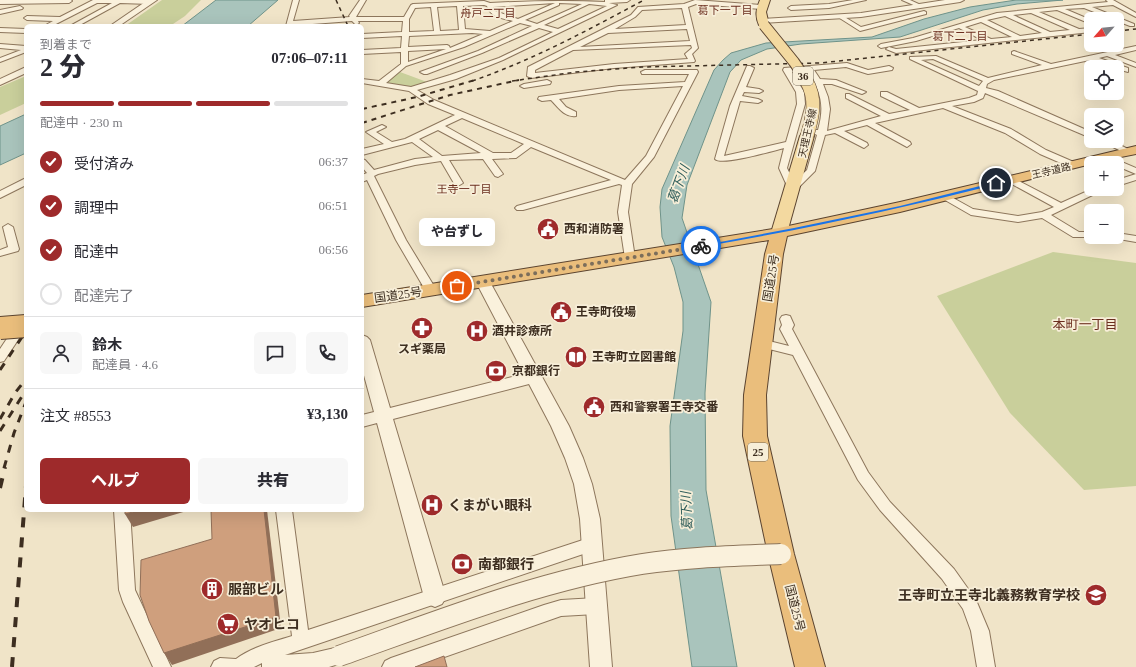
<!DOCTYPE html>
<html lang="ja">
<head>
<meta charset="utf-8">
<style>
	body { margin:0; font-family:"Times New Roman","Noto Sans JP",serif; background:#f7f7f7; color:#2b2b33; height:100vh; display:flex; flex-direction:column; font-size:15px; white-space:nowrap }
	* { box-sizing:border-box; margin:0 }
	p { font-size:13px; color:#7c7c81 }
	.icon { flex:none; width:22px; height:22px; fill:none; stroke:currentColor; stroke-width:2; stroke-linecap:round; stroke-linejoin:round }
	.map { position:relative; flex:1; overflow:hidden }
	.sheet { position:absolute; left:24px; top:24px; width:340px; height:488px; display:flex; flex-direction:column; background:#fff; border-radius:6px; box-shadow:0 4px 16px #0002 }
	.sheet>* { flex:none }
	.needle { width:26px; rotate:243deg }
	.controls { position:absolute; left:1084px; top:12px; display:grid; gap:8px }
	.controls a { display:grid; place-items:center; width:40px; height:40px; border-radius:6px; background:#fff; box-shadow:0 4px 16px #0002; font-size:20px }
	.pin { position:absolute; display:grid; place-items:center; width:34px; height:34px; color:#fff; margin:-17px; border:2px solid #fff; border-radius:50%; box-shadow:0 1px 4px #0007 }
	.courier { position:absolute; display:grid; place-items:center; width:40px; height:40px; margin:-20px; border:3px solid #1a73e8; border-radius:50%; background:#fff; color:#222; box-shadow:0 1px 5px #0007 }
	.bubble { position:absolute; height:28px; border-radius:6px; background:#fff; box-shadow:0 4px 16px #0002; font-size:13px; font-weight:800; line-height:28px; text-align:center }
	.headline em { font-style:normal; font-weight:800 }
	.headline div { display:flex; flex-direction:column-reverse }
	.headline { display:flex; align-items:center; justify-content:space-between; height:68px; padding:0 16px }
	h1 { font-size:26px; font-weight:800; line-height:30px }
	.bar { display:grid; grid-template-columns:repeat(4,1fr); gap:6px 4px; align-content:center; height:48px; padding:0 16px }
	.bar i { height:5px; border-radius:3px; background:#e1e1e2 }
	.bar .active { background:#9e2a2b }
	.bar p { grid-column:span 4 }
	.line { display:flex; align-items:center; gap:10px; padding:0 16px; border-top:1px solid #e1e1e2 }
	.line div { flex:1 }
	.round { display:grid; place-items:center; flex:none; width:42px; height:42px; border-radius:6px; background:#f7f7f7 }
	ol { padding:0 16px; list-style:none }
	li { display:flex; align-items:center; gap:12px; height:44px }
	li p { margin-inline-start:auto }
	li .icon { padding:4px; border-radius:50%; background:#9e2a2b; color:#fff; stroke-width:4 }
	li:last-child { color:#7c7c81 }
	li i { width:22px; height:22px; border:2px solid #e1e1e2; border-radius:50% }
	.primary-button { display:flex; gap:8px; margin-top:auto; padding:8px 16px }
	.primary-button a { flex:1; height:46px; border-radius:6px; background:#9e2a2b; color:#fff; font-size:16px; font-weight:800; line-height:46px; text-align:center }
	.primary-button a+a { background:#f7f7f7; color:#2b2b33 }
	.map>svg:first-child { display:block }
	.green { fill:#c9cf9b }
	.water { fill:#a9c4bc; stroke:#6f938a }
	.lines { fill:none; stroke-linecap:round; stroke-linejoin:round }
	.minor-casing { stroke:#8d765c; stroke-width:2 }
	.tertiary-casing { stroke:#8d765c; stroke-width:2 }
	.primary-casing { stroke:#5b4430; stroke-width:2 }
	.trunk-casing { stroke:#5b4430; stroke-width:2 }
	.minor { fill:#faf1dc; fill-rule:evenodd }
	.tertiary { fill:#faf1dc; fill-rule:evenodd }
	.primary { fill:#f3d9a0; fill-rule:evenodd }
	.trunk { fill:#eabe7c; fill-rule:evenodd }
	.rail-far3 { stroke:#3d2e20; stroke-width:1.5; stroke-dasharray:4 4; stroke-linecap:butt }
	.rail-far2 { stroke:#3d2e20; stroke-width:2; stroke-dasharray:5 5; stroke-linecap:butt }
	.rail-far1 { stroke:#3d2e20; stroke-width:3; stroke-dasharray:8 8; stroke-linecap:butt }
	.rail { stroke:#3d2e20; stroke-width:4; stroke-dasharray:10 10; stroke-linecap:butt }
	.tertiary-bridge-casing { stroke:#8d765c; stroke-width:22; stroke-linecap:butt }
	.primary-bridge-far1-casing { stroke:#5b4430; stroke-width:12; stroke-linecap:butt }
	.primary-bridge-casing { stroke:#5b4430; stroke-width:14; stroke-linecap:butt }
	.trunk-bridge-casing { stroke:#5b4430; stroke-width:24; stroke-linecap:butt }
	.tertiary-bridge { stroke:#faf1dc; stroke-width:20 }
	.primary-bridge-far1 { stroke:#f3d9a0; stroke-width:10 }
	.primary-bridge { stroke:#f3d9a0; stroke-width:13 }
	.trunk-bridge { stroke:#eabe7c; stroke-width:22 }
	.shaded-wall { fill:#916f58 }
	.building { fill:#cf9f7d; stroke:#916f58 }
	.route { fill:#1a73e8 }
	.done { stroke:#7c6e5b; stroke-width:4; stroke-dasharray:0 7.2 }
	.labels { text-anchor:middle; stroke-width:3.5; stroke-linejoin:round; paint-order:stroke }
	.far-street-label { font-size:10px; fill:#3d2e20; stroke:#f7eed8 }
	.far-neighbourhood-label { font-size:11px; fill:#6b2e1e; stroke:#f7eed8 }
	.shield { fill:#f7eed8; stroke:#756857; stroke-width:1 }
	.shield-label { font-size:11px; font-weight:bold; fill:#3d2e20 }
	.poi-label { font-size:12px; font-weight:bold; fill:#3d2e20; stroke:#f7eed8; text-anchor:start }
	.street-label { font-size:12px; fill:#3d2e20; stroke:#f7eed8 }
	.water-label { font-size:13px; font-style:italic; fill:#2f5d5a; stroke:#f7eed8 }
	.neighbourhood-label { font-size:13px; fill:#6b2e1e; stroke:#f7eed8 }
	.near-poi-label { font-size:14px; font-weight:bold; fill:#3d2e20; stroke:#f7eed8; text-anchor:start }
</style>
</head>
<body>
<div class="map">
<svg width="1136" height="667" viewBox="0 0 1136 667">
	<rect width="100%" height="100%" fill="#f0e4c8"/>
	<g class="green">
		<path d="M162,0h39l-16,16 -15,10h-45z"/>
		<path d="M400,72l27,10 -14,5 -25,-4 -1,-2z"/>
		<path d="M26,76v27l-26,12v-28z"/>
		<path d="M1053,252l83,11v223l-52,4 -74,-77 -73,-117z"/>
	</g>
	<g class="water">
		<path d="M216,0h62l-30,26h-66z"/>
		<path d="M1016,0h47l-46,4 -34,6 -83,27 -99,7 -34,5 -26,11 -11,12 -43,113 -5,33 29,84 -6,91 1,97 31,177h-45l-21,-151 -1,-90 13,-95v-29l-9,-35 -12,-30 -2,-30 2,-18 52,-119 9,-10 8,-7 35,-10 106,-6 52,-18 46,-12z"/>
		<path d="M26,114v39l-26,12v-39z"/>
	</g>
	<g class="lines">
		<g class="minor-casing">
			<g id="minor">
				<path d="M0,0h71l1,1 -3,2 -69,1z"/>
				<path d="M93,0h57l3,2 -3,2 -30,-1 -42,23h-8l42,-23h-15l-45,23h-8l9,-5 -26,-1 -3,-2 3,-2 33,1z"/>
				<path d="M293,0h6l-6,21 57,-4 -1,-1 11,-16h6l-10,17h48l7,-12 2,-1 71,-3 6,2c38,-2 77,-3 115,-1v-2h25l-3,2 -18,1 8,2 -114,55 -47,19 -39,11 17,10 191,80 21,-24 37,-70 -64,4 -60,9 7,8 10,5v4c-11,2 -18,-9 -25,-16l-9,1 -4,-2 1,-2 80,-11 66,-4 4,-8h-47l-1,-2 4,-2h52l1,2 -44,85 -22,27 -4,28 7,46 -1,2 -4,1 -5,-3 -7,-46 4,-27 -3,-1 -96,26h-6l-2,-2 2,-2 94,-26 -80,-33 -15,11 -24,1 11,15 -5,3 -3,-1 -12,-17 -34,1 14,23 -5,3 -3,-1 -14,-24 -26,4 -37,9 -4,2 32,64 31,51 -6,3 -4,-1 -31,-53 -29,-60 -5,2v-7l5,-2 -5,-6v-8l3,1 9,10 41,-11 18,-2 -21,-15 -50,13v-6l22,-5 -18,-12 16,-7 4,2 -10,5 16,10 13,-3 50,-24 -27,-11 -19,-13 -47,-8v-4l17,2 22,-17v-12l-39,2v-4l39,-2 1,-12 -40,2v-4l40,-2 1,-11h-45l1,2 -3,2 -4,-4 -66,5zM555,3l-37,16 -23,-8 -2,-4zM559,3l23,1 -45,20 -12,-4 34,-15zM589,4l18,2 -49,23 -14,-4zM484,5l3,1c4,12 15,12 26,15l-23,10 -25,-2 -2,-23zM457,6l2,24 -19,1 -3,-24zM431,7l3,24 -25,1v-13l6,-11zM520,23l12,3 -54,25 -58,21 4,2h3l55,-21 57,-25 14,4 -54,26 -49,17 -39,12 -25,-4 20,-17 58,-19zM472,33l11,1 -33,14 -1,-2 -2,-1 -39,2 1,-11zM446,49l-38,13v-11zM462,118l62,26 -13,9h-18l-48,-27zM438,130l43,23 -39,3 -23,-17z"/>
				<path d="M695,0l66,5 3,2 -3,2 -65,-5 -8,3 10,41 -6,6 3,7 -1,1 -80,6 -83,10 -4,-2 1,-9 103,-52 7,-8 46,-3zM682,8l4,17 -71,4 20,-12 7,-7zM687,29l3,12 -110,6 28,-14zM691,45l1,3 -7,6 3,5 -74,5 -79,9v-3l38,-20z"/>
				<path d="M853,0h13l-37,8 -38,2 -3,-2 3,-2 38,-2z"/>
				<path d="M902,0h8l13,6 -5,1z"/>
				<path d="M1106,0h7l23,13v4l-23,-12 -21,2 42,17v2h-4l-13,-5v-2h-5l-28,-11 -19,1 26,11v4l-34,-14 -18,2 40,17 12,-1v4l-195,21 -10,-4 3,-2 7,2 86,-9 -23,-12 -43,13 -35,7 -3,-2 3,-2 32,-6 84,-25 111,-11zM1031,13l39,17 -20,2 -37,-17zM1005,16l37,17 -22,3 -33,-16zM981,22l31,15 -21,2 -26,-12z"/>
				<path d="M20,6l3,2 -1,1 -22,5v-4z"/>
				<path d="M924,11l2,1v2l-66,17 -22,-14 5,-1 18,11z"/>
				<path d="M0,28l26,1v4l-26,-1z"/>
				<path d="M0,44l26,2v6l-26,10v-4l21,-8 -21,-2z"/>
				<path d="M1136,46v4l-21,5 21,8v4l-29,-11 -8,2 29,10v4l-11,-3v-2h-7l-20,-7 -96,20 -7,4 -1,4 12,3 93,41v6l-106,-45 -2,5 -9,4 -22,4 59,23 35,21 30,13 1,2 -1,2h-6l-30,-13 -35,-21 -62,-25 -68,15 35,19 1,2 -4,3 -40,-22 -23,6 23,12 1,2 -4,3 -29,-15 -10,2 -10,36 -19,19 -3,1 -5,-3 -9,-20 5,-20c-12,3 -62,18 -69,11l15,-53 17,-40h3l4,2 -8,19 13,2 4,2 -4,2 -15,-1 -2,4 16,3 4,2 -4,2 -18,-2 -16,55 62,-14 11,-38 -1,-12 -13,-22 1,-2 63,-5 21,7 21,-4 4,2 -1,2 -24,4 -22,-7 -32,3 6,9 16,1 30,12 -4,2 -30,-10h-9l5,13 2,12 -3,22 54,-15 -35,-18v-4h3l40,20 21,-4 -29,-14v-4h6l32,16 50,-10 8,-3 1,-4 -68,-32v-2l26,-1 52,22 54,-13 -30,-11v-2l2,-1 37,13zM933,59l50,22 -4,5 -58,-26zM807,70c14,22 18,35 11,60h-6l-1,2 6,3 -10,35 -13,12 -7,-14 18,-64 -1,-12 -12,-20z"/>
				<path d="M547,80l4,2 -1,2 -26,4 -4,-2 4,-2z"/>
				<path d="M1101,141h11l22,11 -1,2h-6z"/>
				<path d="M1117,160l19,8v6l-19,-8v-3h-4z"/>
				<path d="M1136,174v6l-19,6v-6z"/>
				<path d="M1011,177l50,26 31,-14h13l-54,26 28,17h12v5h4h-22l-31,-19 -24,4 -47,-7 -33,-19 5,-3 3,1 27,15 45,7 24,-4 12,-5 -46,-25 -2,-2 2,-2z"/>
				<path d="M26,178v7l-26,13v-7z"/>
				<path d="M8,224l5,3 6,22 -1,2 -18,5v-6l8,-3 -5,-20z"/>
				<path d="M1117,233l19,3v6l-23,-4v-1h4z"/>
				<path d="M786,315l4,1 4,9 -2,4 76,143 22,30 64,67 22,31 13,31 6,36h-18l-6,-36 -8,-22 -21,-30 -62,-69 -22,-30 -65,-125 -36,-9 -2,-3 2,-3 4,-1 28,7 -9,-17 2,-4 -2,-6 2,-3z"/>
				<path d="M22,321l4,1v6l-22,33 -4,1v-13l18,-27z"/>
				<path d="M114,510h16l5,80 36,77h-18l-30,-65 -4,-12z"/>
				<path d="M276,510h16l16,120 284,-93 6,2 2,5 -2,5 -313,106 28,-2 26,-6 6,3 3,6 -3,6 -16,5h-67v-4l-8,4h-43l3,-6 6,-3 16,1c16,-12 37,-17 56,-23z"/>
				<path d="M596,598l6,3 3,5 -3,5 -6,3 -35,2 -145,51h-34l3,-6 6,-3 153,-53 17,-5z"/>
			</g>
		</g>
		<g class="tertiary-casing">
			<g id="tertiary">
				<path d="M148,0h9l-38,26h-9z"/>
				<path d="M945,0h19l-4,2 -99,15 -99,6 -4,-2 4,-2 99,-6z"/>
				<path d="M26,67v6l-26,12v-6z"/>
				<path d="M483,278l5,1 2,3 79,144 14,32 9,26 8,35 12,148h-22l-10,-148 -6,-35 -9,-26 -14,-32 -22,-42 -136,35 53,178 -4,7 -7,3 -7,-3 -4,-7 -47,-174 -15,4v-12l12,-3 -12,-44v-33l5,2 3,3 20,68 134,-34 -48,-92 2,-3z"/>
			</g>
		</g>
		<g class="primary-casing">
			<g id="primary">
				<path d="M760,0h10l-4,12 3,13 -5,3 -5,-3c-4,-9 -3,-16 1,-25z"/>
				<path d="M807,132l5,1 2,3 -27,97 -2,3 -6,2 -6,-2 -2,-3 29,-97 2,-3z"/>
			</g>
		</g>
		<g class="trunk-casing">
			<path id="trunk" d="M1136,146v8l-45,9v1l-191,48 -113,24 -4,18 -17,141 1,41 27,118 31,113h-30l-27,-113 -25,-118 1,-41 21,-141 4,-14 -407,67v-12l417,-67 121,-26z"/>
		</g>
		<use href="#minor" class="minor"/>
		<use href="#tertiary" class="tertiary"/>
		<use href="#primary" class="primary"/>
		<use href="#trunk" class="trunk"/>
		<g class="rail-far3">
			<path d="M336,0l12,26"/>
			<path d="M1117,31l19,-2"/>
			<path d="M472,81c61,-21 116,-51 172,-81"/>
			<path d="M512,81l64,-9 66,-5 178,-4 271,-29"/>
		</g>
		<g class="rail-far2">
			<path d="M362,109l55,-12 58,-17"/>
			<path d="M362,123l88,-28 69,-15"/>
		</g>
		<g class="rail-far1">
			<path d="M0,370l26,-39"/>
			<path d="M0,419l15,-26 11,-14"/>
			<path d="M0,431l26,-41"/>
			<path d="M4,468l10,-35 12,-31"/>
		</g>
		<g class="rail">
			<path d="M0,488l5,-21"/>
			<path d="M12,667l14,-181"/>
		</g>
		<g class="tertiary-bridge-casing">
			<path id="tertiary-bridge" d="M339,656c99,-35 199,-75 303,-92 46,-7 93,-8 139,-10"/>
		</g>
		<g class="primary-bridge-far1-casing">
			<path id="primary-bridge-far1" d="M764,25l30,37 13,19"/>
		</g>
		<g class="primary-bridge-casing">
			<path id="primary-bridge" d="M806,80c11,19 7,36 1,56"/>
		</g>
		<g class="trunk-bridge-casing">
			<path id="trunk-bridge" d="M0,328l26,-2"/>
		</g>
		<use href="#tertiary-bridge" class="tertiary-bridge"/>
		<use href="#primary-bridge-far1" class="primary-bridge-far1"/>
		<use href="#primary-bridge" class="primary-bridge"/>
		<use href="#trunk-bridge" class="trunk-bridge"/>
	</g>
	<g class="shaded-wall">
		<path d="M141,510h49l-57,17 -8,-13z"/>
		<path d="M264,510h3l14,118 -109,37 -8,-12z"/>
	</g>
	<g class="building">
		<path d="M125,510h16l-16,4z"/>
		<path d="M211,510h53l12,107 -112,36 -15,-32 -9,-26 1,-35 71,-21z"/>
		<path d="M444,656l3,11h-32z"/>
	</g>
	<path class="route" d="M996,182l3,1 -1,1c-98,25 -197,46 -297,63l-2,-1 95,-18 106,-22z"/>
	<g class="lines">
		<path class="done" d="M457,286l244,-40"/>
	</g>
	<defs>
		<g id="civic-disc" transform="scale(1.15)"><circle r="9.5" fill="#9e2a2b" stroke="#f7eed8"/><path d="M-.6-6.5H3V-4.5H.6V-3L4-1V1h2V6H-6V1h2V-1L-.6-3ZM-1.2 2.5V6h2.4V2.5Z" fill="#fff"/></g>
		<g id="pharmacy-disc" transform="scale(1.15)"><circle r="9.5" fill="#9e2a2b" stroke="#f7eed8"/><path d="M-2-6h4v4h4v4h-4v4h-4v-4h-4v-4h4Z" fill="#fff"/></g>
		<g id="hospital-disc" transform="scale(1.15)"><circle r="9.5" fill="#9e2a2b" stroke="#f7eed8"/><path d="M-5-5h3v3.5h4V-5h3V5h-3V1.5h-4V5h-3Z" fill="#fff"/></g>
		<g id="library-disc" transform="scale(1.15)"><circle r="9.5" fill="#9e2a2b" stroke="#f7eed8"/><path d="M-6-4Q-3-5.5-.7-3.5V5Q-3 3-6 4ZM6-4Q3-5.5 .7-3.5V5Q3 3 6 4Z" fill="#fff"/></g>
		<g id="bank-disc" transform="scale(1.15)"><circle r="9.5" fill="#9e2a2b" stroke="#f7eed8"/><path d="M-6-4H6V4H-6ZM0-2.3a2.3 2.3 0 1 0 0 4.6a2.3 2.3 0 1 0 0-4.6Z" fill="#fff"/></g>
		<g id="building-disc" transform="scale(1.15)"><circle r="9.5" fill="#9e2a2b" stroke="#f7eed8"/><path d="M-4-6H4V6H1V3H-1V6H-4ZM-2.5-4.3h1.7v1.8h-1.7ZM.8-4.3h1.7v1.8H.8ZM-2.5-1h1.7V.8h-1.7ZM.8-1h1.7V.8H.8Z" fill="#fff"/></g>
		<g id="school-disc" transform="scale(1.15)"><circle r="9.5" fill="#9e2a2b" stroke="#f7eed8"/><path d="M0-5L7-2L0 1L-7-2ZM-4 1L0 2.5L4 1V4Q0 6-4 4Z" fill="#fff"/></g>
		<g id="supermarket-disc" transform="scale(1.15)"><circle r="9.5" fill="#9e2a2b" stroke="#f7eed8"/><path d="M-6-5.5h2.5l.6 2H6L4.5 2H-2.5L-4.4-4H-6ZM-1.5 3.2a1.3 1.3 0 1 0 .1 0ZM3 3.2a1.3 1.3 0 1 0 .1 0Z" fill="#fff"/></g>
	</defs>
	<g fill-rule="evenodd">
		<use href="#civic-disc" x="548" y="229"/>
		<use href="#civic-disc" x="561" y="312"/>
		<use href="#pharmacy-disc" x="422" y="328"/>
		<use href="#hospital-disc" x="477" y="331"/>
		<use href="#library-disc" x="576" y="357"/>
		<use href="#bank-disc" x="496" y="371"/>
		<use href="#civic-disc" x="594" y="407"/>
		<use href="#hospital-disc" x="432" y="505"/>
		<use href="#bank-disc" x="462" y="564"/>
		<use href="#building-disc" x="212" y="589"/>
		<use href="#school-disc" x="1096" y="595"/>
		<use href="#supermarket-disc" x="228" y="624"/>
	</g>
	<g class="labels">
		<g class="far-street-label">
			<text transform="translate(807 133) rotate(-77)" y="4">天理王寺線</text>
			<text transform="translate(1051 170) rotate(-13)" y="4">王寺道路</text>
		</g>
		<g class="far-neighbourhood-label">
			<text x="725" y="14">葛下一丁目</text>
			<text x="488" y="17">舟戸二丁目</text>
			<text x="960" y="40">葛下二丁目</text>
			<text x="464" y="193">王寺一丁目</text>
		</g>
		<g class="shield">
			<rect x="793" y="67" width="20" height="18" rx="3"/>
			<rect x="748" y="443" width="20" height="18" rx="3"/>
		</g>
		<g class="shield-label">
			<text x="803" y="80">36</text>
			<text x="758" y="456">25</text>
		</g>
		<g class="poi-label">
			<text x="564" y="233">西和消防署</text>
			<text x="576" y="316">王寺町役場</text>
			<text x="492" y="335">酒井診療所</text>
			<text x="422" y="353" text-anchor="middle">スギ薬局</text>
			<text x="592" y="361">王寺町立図書館</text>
			<text x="512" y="375">京都銀行</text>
			<text x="610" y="411">西和警察署王寺交番</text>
		</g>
		<g class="street-label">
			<text transform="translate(771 278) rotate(-81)" y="4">国道25号</text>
			<text transform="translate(398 295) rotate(-8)" y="4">国道25号</text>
			<text transform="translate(795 608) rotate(76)" y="4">国道25号</text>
		</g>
		<g class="water-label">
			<text transform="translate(678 184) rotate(-70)" y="5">葛下川</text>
			<text transform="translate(686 511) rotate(-93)" y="5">葛下川</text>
		</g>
		<g class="neighbourhood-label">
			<text x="1085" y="329">本町一丁目</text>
		</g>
		<g class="near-poi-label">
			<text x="448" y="510">くまがい眼科</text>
			<text x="478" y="569">南都銀行</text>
			<text x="228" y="594">服部ビル</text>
			<text x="1080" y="600" text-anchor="end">王寺町立王寺北義務教育学校</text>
			<text x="244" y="629">ヤオヒコ</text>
		</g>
	</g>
</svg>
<div class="controls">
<a><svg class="needle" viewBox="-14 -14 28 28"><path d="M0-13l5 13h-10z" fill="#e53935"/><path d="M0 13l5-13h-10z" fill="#7c7c81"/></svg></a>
<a><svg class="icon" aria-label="locate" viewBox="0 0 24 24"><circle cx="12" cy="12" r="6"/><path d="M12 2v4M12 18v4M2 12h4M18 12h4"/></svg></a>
<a><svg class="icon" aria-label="layers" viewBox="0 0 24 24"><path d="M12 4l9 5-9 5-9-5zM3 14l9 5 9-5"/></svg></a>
<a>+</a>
<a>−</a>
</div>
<div class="pin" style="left:457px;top:286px;background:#ea580c"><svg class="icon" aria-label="bag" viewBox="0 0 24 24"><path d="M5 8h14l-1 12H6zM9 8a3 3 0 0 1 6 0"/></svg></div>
<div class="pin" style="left:996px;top:183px;background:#1f2937"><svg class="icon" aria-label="home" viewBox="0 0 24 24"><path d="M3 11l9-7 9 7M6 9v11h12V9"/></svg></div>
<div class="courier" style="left:701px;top:246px"><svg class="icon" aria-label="bike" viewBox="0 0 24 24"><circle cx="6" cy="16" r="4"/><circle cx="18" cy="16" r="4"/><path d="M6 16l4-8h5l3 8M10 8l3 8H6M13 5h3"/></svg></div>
<div class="bubble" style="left:419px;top:218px;width:76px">や台ずし</div>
<section class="sheet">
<div class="headline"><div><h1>2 分</h1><p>到着まで</p></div><em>07:06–07:11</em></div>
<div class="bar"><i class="active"></i><i class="active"></i><i class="active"></i><i></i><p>配達中 · 230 m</p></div>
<ol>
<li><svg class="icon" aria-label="check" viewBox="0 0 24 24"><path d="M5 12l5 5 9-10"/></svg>受付済み<p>06:37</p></li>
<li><svg class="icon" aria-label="check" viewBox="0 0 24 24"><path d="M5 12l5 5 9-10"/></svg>調理中<p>06:51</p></li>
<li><svg class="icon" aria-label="check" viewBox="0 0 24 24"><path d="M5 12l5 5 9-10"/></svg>配達中<p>06:56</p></li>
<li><i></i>配達完了</li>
</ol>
<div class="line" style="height:72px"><a class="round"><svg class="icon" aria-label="person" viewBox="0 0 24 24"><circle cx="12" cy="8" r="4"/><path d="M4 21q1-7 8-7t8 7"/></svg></a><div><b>鈴木</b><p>配達員 · 4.6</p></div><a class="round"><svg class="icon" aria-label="chat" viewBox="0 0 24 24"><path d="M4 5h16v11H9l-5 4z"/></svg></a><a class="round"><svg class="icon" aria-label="phone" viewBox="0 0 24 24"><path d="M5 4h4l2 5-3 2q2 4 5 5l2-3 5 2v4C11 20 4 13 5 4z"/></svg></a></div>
<div class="line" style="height:52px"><div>注文 #8553</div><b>¥3,130</b></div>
<div class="primary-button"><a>ヘルプ</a><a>共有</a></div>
</section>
</div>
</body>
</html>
